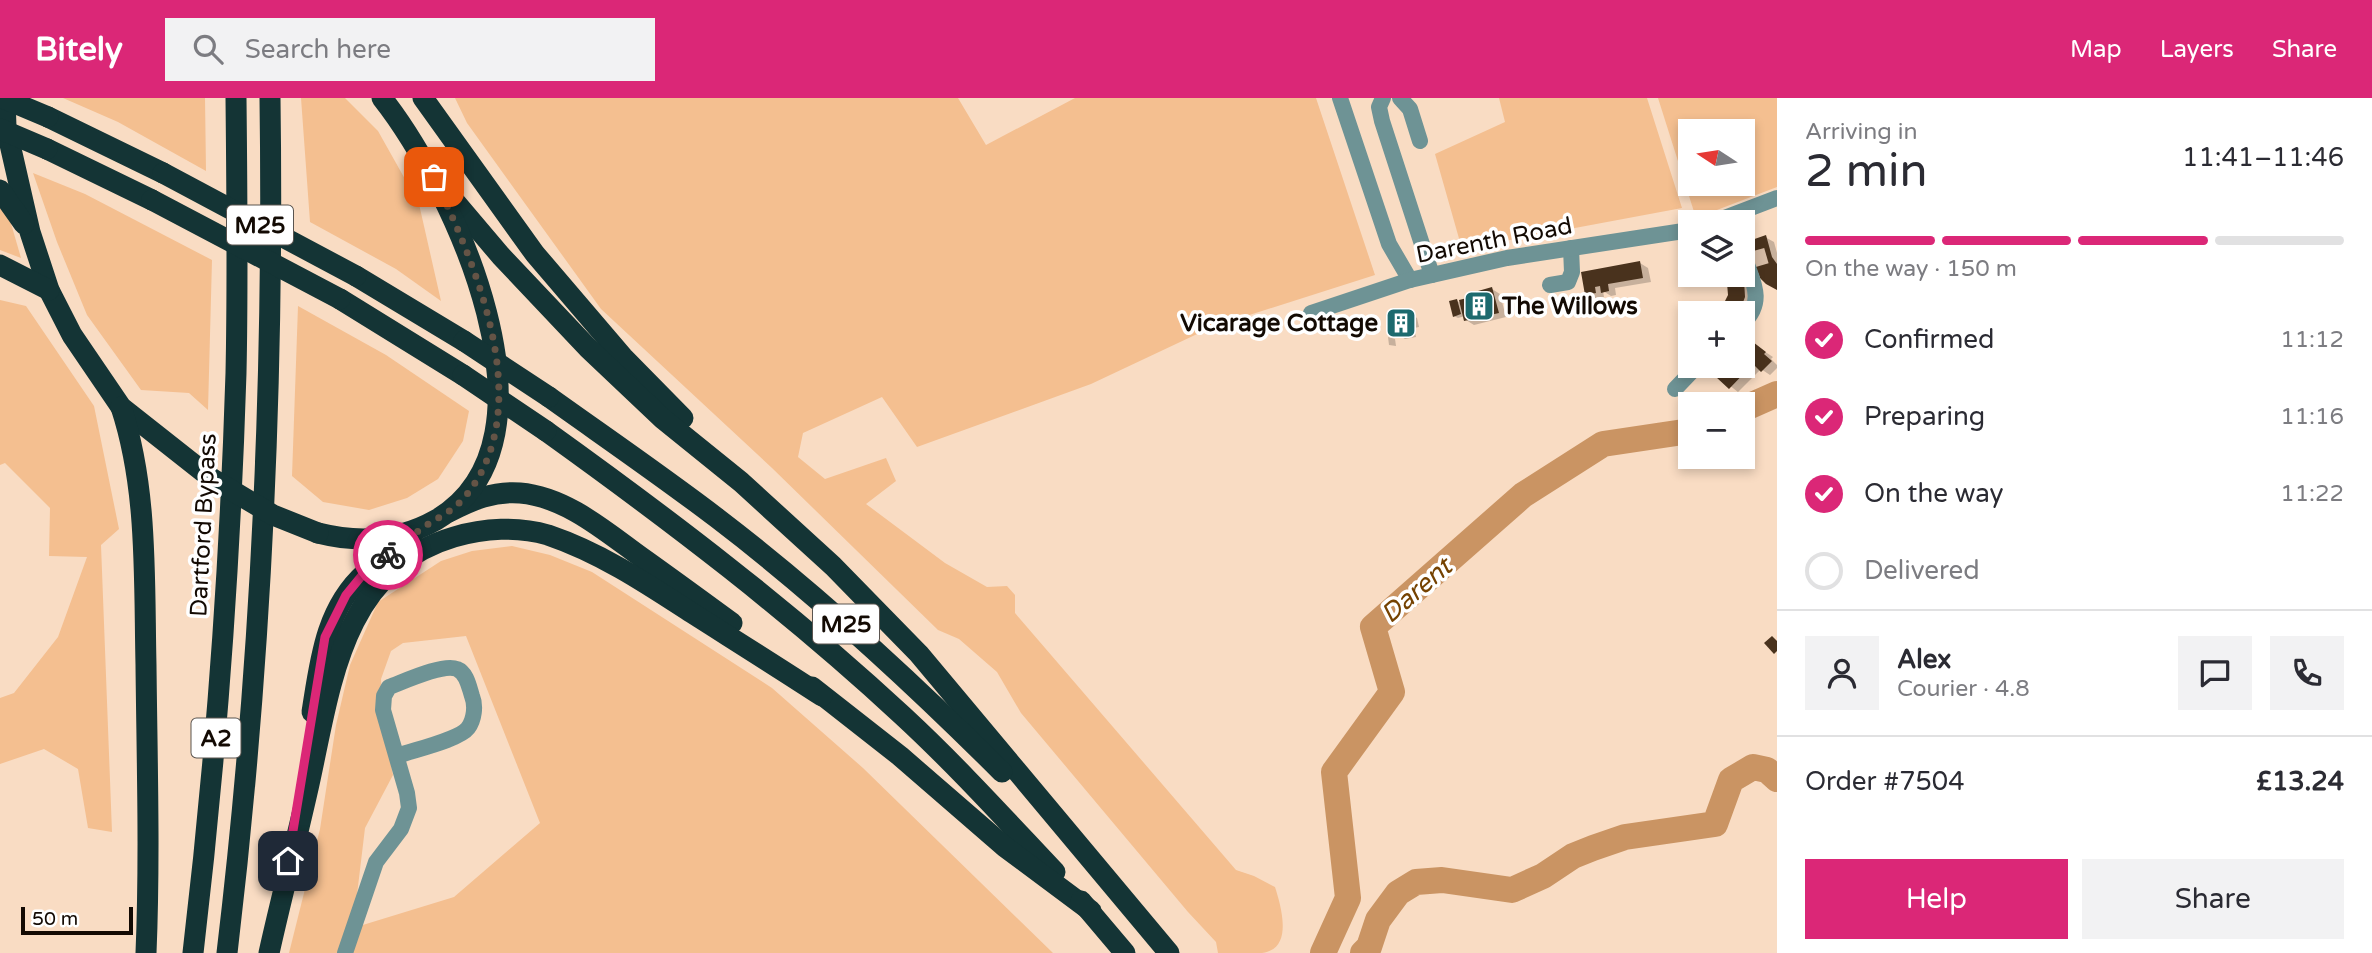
<!DOCTYPE html>
<html lang="en">
<head>
<meta charset="utf-8">
<style>
	body { margin:0; font-family:"Varela Round",sans-serif; background:#f2f2f3; color:#2b2b33; height:100vh; display:flex; flex-direction:column; font-size:26px; white-space:nowrap }
	* { box-sizing:border-box; margin:0 }
	p { font-size:23px; color:#7c7c81 }
	.icon { flex:none; width:38px; height:38px; fill:none; stroke:currentColor; stroke-width:2; stroke-linecap:round; stroke-linejoin:round }
	.map { position:relative; flex:1; overflow:hidden }
	.side { display:flex; flex-direction:column; background:#fff; width:595px }
	.side>* { flex:none }
	.needle { width:46px; rotate:282deg }
	.controls { position:absolute; left:1678px; top:21px; display:grid; gap:14px }
	.controls a { display:grid; place-items:center; width:77px; height:77px; border-radius:0px; background:#fff; box-shadow:0 4px 10px #0003; font-size:35px }
	.scale { position:absolute; left:21px; bottom:18px; width:112px; box-sizing:border-box; padding-left:7px; border:4px solid #130a03; border-top:0; font-size:19px; line-height:24px; white-space:nowrap; color:#130a03; -webkit-text-stroke:5px #fff; paint-order:stroke }
	.pin { position:absolute; display:grid; place-items:center; width:60px; height:60px; color:#fff; margin:-30px; border-radius:14px; box-shadow:0 4px 10px #0006 }
	.courier { position:absolute; display:grid; place-items:center; width:70px; height:70px; margin:-35px; border:5px solid #db2777; border-radius:50%; background:#fff; color:#222; box-shadow:0 2px 9px #0007 }
	.head em { font-style:normal; font-weight:600 }
	.head div { display:flex; flex-direction:column-reverse }
	.head { display:flex; align-items:center; justify-content:space-between; height:119px; padding:0 28px }
	h1 { font-size:46px; font-weight:600; line-height:52px }
	.bar { display:grid; grid-template-columns:repeat(4,1fr); gap:10px 7px; align-content:center; height:84px; padding:0 28px }
	.bar i { height:9px; border-radius:5px; background:#e1e1e2 }
	.bar .active { background:#db2777 }
	.bar p { grid-column:span 4 }
	.line { display:flex; align-items:center; gap:18px; padding:0 28px; border-top:2px solid #e1e1e2 }
	.line div { flex:1 }
	.round { display:grid; place-items:center; flex:none; width:74px; height:74px; border-radius:0px; background:#f2f2f3 }
	ol { padding:0 28px; list-style:none }
	li { display:flex; align-items:center; gap:21px; height:77px }
	li p { margin-inline-start:auto }
	li .icon { padding:7px; border-radius:50%; background:#db2777; color:#fff; stroke-width:4 }
	li:last-child { color:#7c7c81 }
	li i { width:38px; height:38px; border:4px solid #e1e1e2; border-radius:50% }
	.action { display:flex; gap:14px; margin-top:auto; padding:14px 28px }
	.action a { flex:1; height:80px; border-radius:0px; background:#db2777; color:#fff; font-size:28px; font-weight:600; line-height:80px; text-align:center }
	.action a+a { background:#f2f2f3; color:#2b2b33 }
	header { display:flex; align-items:center; gap:42px; box-sizing:border-box; height:98px; padding:0 35px; background:#db2777; color:#fff }
	header strong { font-size:33px }
	nav { display:flex; gap:38px; margin-inline-start:auto; font-size:24px }
	.search { width:490px; height:63px; background:#f2f2f3; display:flex; align-items:center; gap:18px; box-sizing:border-box; padding:0 24px; border-radius:0px; color:#7c7c81; font-size:26px }
	main { display:flex; flex:1; min-height:0 }
	.map>svg:first-child { display:block }
	.green { fill:#f4bf90; fill-rule:evenodd }
	.shadow { fill:#0003 }
	.lines { fill:none; stroke-linecap:round; stroke-linejoin:round }
	.river { stroke:#ca9463; stroke-width:26 }
	.building { fill:#49321d }
	.minor-tunnel { stroke:#d6bca6; stroke-width:16; stroke-dasharray:16 8; stroke-linecap:butt }
	.minor { stroke:#6e9395; stroke-width:16 }
	.highway { stroke:#143435; stroke-width:21 }
	.highway-bridge { stroke:#143435; stroke-width:21 }
	.done { stroke:#645446; stroke-width:7; stroke-dasharray:0 12.6 }
	.route { stroke:#db2777; stroke-width:9 }
	.labels { text-anchor:middle; stroke-width:7; stroke-linejoin:round; paint-order:stroke }
	.shield { fill:#fff; stroke:#5a544f; stroke-width:2 }
	.shield-label { font-size:23px; font-weight:bold; fill:#130a03 }
	.street-label { font-size:24px; fill:#130a03; stroke:#fff }
	.poi-label { font-size:24px; font-weight:bold; fill:#130a03; stroke:#fff; text-anchor:start }
	.water-label { font-size:26px; font-style:italic; fill:#754201; stroke:#fff }
</style>
</head>
<body>
<header>
<strong>Bitely</strong>
<div class="search"><svg class="icon" aria-label="search" viewBox="0 0 24 24"><circle cx="10" cy="10" r="6"/><path d="M15 15l6 6"/></svg>Search here</div>
<nav><a>Map</a><a>Layers</a><a>Share</a></nav>
</header>
<main>
<div class="map">
<svg width="1777" height="855" viewBox="0 0 1777 855">
	<rect width="100%" height="100%" fill="#f9dcc3"/>
	<g class="green">
		<path d="M63,0h142l1,73 -88,-49z"/>
		<path d="M301,0h44l33,33 41,73 22,97 -45,-32 -86,-47z"/>
		<path d="M455,0h503l28,47 89,-47h241l59,177 -163,52 -121,57 -174,63 -35,-50 -79,36 -5,24 27,22 61,-21 10,23 -30,23 79,59 42,24 20,-1 8,9v18l221,257 18,6 21,11c6,19 19,62 -13,66 -14,0 -29,0 -44,0l-2,-11 -28,-30 -167,-199 -24,-41 -38,-33 -21,-9 -166,-162 -171,-159 -134,-186z"/>
		<path d="M1499,0h148l35,110 -220,41 -27,-95 70,-32z"/>
		<path d="M1658,0h119v89l-81,31zM1690,33h53v53h-53z"/>
		<path d="M33,75l52,21 127,66 -4,150 -19,-17 -48,-3 -54,-75 -30,-73z"/>
		<path d="M0,101l8,14 13,45 -21,-8z"/>
		<path d="M0,202l26,6 68,100 25,123 -18,16 11,287 -24,-4 -10,-59 -34,-20 -44,15v-66l14,-5 44,-56 29,-80 -38,-1 1,-48 -45,-45 -5,2z"/>
		<path d="M298,208l88,49 83,56 -6,30 -25,38 -31,19 -38,12 -46,-8 -31,-26z"/>
		<path d="M512,448l38,9 42,17 180,116 91,80 190,185h-764l31,-124 16,-104 14,-60 28,-63 63,-41 31,-10zM466,538l74,187 -86,74 -101,31 12,-100 28,-53 -10,-54 -2,-42 10,-28 12,-8z"/>
	</g>
	<g class="shadow">
		<path d="M1765,139l9,5 3,11v36z"/>
		<path d="M1640,165l8,5 3,14 -36,6 1,7 -5,1 -8,-5 1,6 -9,1 -9,-4 -3,-21z"/>
		<path d="M1743,184l8,4 1,16 -9,11h-22z"/>
		<path d="M1492,191l8,5 6,23 -32,8 -8,-5 -1,-4 -7,2 -4,-2 3,-15 5,3z"/>
		<path d="M1409,215l8,5 2,9 -5,1 2,9 -11,2 -8,-5z"/>
		<path d="M1388,239l7,2 1,7 -7,-1z"/>
		<path d="M1753,246l20,13 -2,2 6,6v3l-7,7 -9,-6 -23,23 -19,-15 10,-11h14v-14z"/>
	</g>
	<g class="lines">
		<g class="river">
			<path d="M1743,311l34,-15"/>
			<path d="M1323,855l25,-55 -14,-126 58,-80 -19,-65 150,-132 80,-51 87,-13"/>
			<path d="M1363,855l6,-6 9,-27 20,-27 18,-11 26,-2 70,10 31,-14 30,-20 20,-8 32,-11 90,-13 16,-44 22,-13 14,3 10,9"/>
		</g>
	</g>
	<g class="building">
		<path d="M1766,137l6,22 5,7v26l-11,-6 -6,-6 -14,-36z"/>
		<path d="M1640,163l3,17 -35,6 1,7 -8,2 -1,-7 -5,1 1,6 -11,2 -4,-23z"/>
		<path d="M1744,182l1,17 -6,16h-20l9,-18 -1,-12z"/>
		<path d="M1492,189l7,26 -35,8 -5,-21 20,-5 -1,-4z"/>
		<path d="M1457,201l4,15 -8,3 -4,-16z"/>
		<path d="M1409,213l2,12h-4l1,10 -12,2 -4,-20z"/>
		<path d="M1753,244l13,10 -2,2 8,7 -11,11 -8,-8 -24,25 -13,-12 11,-11h16v-17z"/>
		<path d="M1772,538l5,5v10l-3,3 -10,-11z"/>
	</g>
	<g class="lines">
		<path class="minor-tunnel" d="M1751,162l21,-6"/>
		<g class="minor">
			<path d="M1340,0l49,146 21,36"/>
			<path d="M1383,0l-4,9 3,14 50,154"/>
			<path d="M1400,0l10,11 10,32"/>
			<path d="M1714,124l63,-24"/>
			<path d="M1743,155c8,26 24,47 0,70"/>
			<path d="M1550,187l18,-3 4,-10 -1,-24"/>
			<path d="M1311,215l99,-33 97,-22 183,-28"/>
			<path d="M1675,291l22,-23"/>
			<path d="M345,855l31,-91 25,-33 8,-21 -2,-15 -24,-83 1,-14 5,-9c14,-5 54,-24 68,-18 10,4 12,18 15,27 4,10 2,24 -4,32 -9,12 -55,22 -71,28"/>
		</g>
		<g class="highway">
			<path d="M5,0l1,29 24,105 19,58 23,45 49,72 90,71"/>
			<path d="M423,0l112,156 88,103 60,61"/>
			<path d="M48,19l115,56"/>
			<path d="M47,51l105,51"/>
			<path d="M434,79l67,79 87,92 75,71 78,63 92,84 86,88 250,299"/>
			<path d="M0,92l24,34"/>
			<path d="M0,167l49,25"/>
			<path d="M356,178l108,65"/>
			<path d="M340,201l123,76"/>
			<path d="M549,299c56,40 113,79 168,121 101,77 195,164 285,254"/>
			<path d="M121,309c27,82 23,172 25,258 1,96 4,192 0,288"/>
			<path d="M546,333c124,89 245,181 357,285 53,49 102,103 152,156"/>
			<path d="M449,414c23,-12 44,-21 71,-19 46,4 85,38 121,64 31,22 61,44 91,66"/>
			<path d="M318,435c40,10 81,8 118,-13 136,-80 17,-332 -54,-422"/>
			<path d="M812,589l88,69 105,91 86,64"/>
			<path d="M312,614c8,-50 13,-103 53,-139 15,-14 32,-25 47,-37"/>
			<path d="M1081,803l44,52"/>
			<path d="M193,855c23,-193 37,-386 43,-580 2,-92 1,-183 0,-275"/>
			<path d="M227,855c34,-284 47,-569 43,-855"/>
			<path d="M269,855c12,-54 26,-107 38,-160 23,-99 31,-222 147,-256 30,-9 64,-11 94,-2 53,18 98,48 144,78 44,28 87,55 130,83"/>
		</g>
		<g class="highway-bridge">
			<path d="M3,0l45,19"/>
			<path d="M0,31l47,20"/>
			<path d="M163,75l193,103"/>
			<path d="M152,102l188,99"/>
			<path d="M464,243l85,56"/>
			<path d="M463,277l83,56"/>
			<path d="M211,380l62,37 45,18"/>
		</g>
	</g>
	<g class="lines">
		<path class="done" d="M388,457c11,-9 22,-18 33,-26 15,-11 31,-17 43,-31 75,-89 12,-232 -30,-321"/>
		<path class="route" d="M288,763l37,-224 21,-42 18,-22 24,-18"/>
	</g>
	<defs>
		<g id="building-square" transform="scale(1.575)"><rect x="-9" y="-9" width="18" height="18" rx="4" fill="#1d6a6e" stroke="#fff"/><path d="M-4-6H4V6H1V3H-1V6H-4ZM-2.5-4.3h1.7v1.8h-1.7ZM.8-4.3h1.7v1.8H.8ZM-2.5-1h1.7V.8h-1.7ZM.8-1h1.7V.8H.8Z" fill="#fff"/></g>
	</defs>
	<g fill-rule="evenodd">
		<use href="#building-square" x="1479" y="208"/>
		<use href="#building-square" x="1401" y="225"/>
	</g>
	<g class="labels">
		<g class="shield">
			<rect x="227" y="107.5" width="66" height="39" rx="5"/>
			<rect x="813" y="506.5" width="66" height="39" rx="5"/>
			<rect x="191.5" y="620.5" width="49" height="39" rx="5"/>
		</g>
		<g class="shield-label">
			<text x="260" y="135">M25</text>
			<text x="846" y="534">M25</text>
			<text x="216" y="648">A2</text>
		</g>
		<g class="street-label">
			<text transform="translate(1494 142) rotate(-11)" y="8">Darenth Road</text>
			<text transform="translate(203 427) rotate(-87)" y="8">Dartford Bypass</text>
		</g>
		<g class="poi-label">
			<text x="1502" y="216">The Willows</text>
			<text x="1378" y="233" text-anchor="end">Vicarage Cottage</text>
		</g>
		<g class="water-label">
			<text transform="translate(1416 492) rotate(-41)" y="9">Darent</text>
		</g>
	</g>
</svg>
<div class="controls">
<a><svg class="needle" viewBox="-14 -14 28 28"><path d="M0-13l5 13h-10z" fill="#e53935"/><path d="M0 13l5-13h-10z" fill="#7c7c81"/></svg></a>
<a><svg class="icon" aria-label="layers" viewBox="0 0 24 24"><path d="M12 4l9 5-9 5-9-5zM3 14l9 5 9-5"/></svg></a>
<a>+</a>
<a>−</a>
</div>
<div class="scale">50 m</div>
<div class="pin" style="left:434px;top:79px;background:#ea580c"><svg class="icon" aria-label="bag" viewBox="0 0 24 24"><path d="M5 8h14l-1 12H6zM9 8a3 3 0 0 1 6 0"/></svg></div>
<div class="pin" style="left:288px;top:763px;background:#1f2937"><svg class="icon" aria-label="home" viewBox="0 0 24 24"><path d="M3 11l9-7 9 7M6 9v11h12V9"/></svg></div>
<div class="courier" style="left:388px;top:457px"><svg class="icon" aria-label="bike" viewBox="0 0 24 24"><circle cx="6" cy="16" r="4"/><circle cx="18" cy="16" r="4"/><path d="M6 16l4-8h5l3 8M10 8l3 8H6M13 5h3"/></svg></div>
</div>
<section class="side">
<div class="head"><div><h1>2 min</h1><p>Arriving in</p></div><em>11:41–11:46</em></div>
<div class="bar"><i class="active"></i><i class="active"></i><i class="active"></i><i></i><p>On the way · 150 m</p></div>
<ol>
<li><svg class="icon" aria-label="check" viewBox="0 0 24 24"><path d="M5 12l5 5 9-10"/></svg>Confirmed<p>11:12</p></li>
<li><svg class="icon" aria-label="check" viewBox="0 0 24 24"><path d="M5 12l5 5 9-10"/></svg>Preparing<p>11:16</p></li>
<li><svg class="icon" aria-label="check" viewBox="0 0 24 24"><path d="M5 12l5 5 9-10"/></svg>On the way<p>11:22</p></li>
<li><i></i>Delivered</li>
</ol>
<div class="line" style="height:126px"><a class="round"><svg class="icon" aria-label="person" viewBox="0 0 24 24"><circle cx="12" cy="8" r="4"/><path d="M4 21q1-7 8-7t8 7"/></svg></a><div><b>Alex</b><p>Courier · 4.8</p></div><a class="round"><svg class="icon" aria-label="chat" viewBox="0 0 24 24"><path d="M4 5h16v11H9l-5 4z"/></svg></a><a class="round"><svg class="icon" aria-label="phone" viewBox="0 0 24 24"><path d="M5 4h4l2 5-3 2q2 4 5 5l2-3 5 2v4C11 20 4 13 5 4z"/></svg></a></div>
<div class="line" style="height:91px"><div>Order #7504</div><b>£13.24</b></div>
<div class="action"><a>Help</a><a>Share</a></div>
</section>
</main>
</body>
</html>
